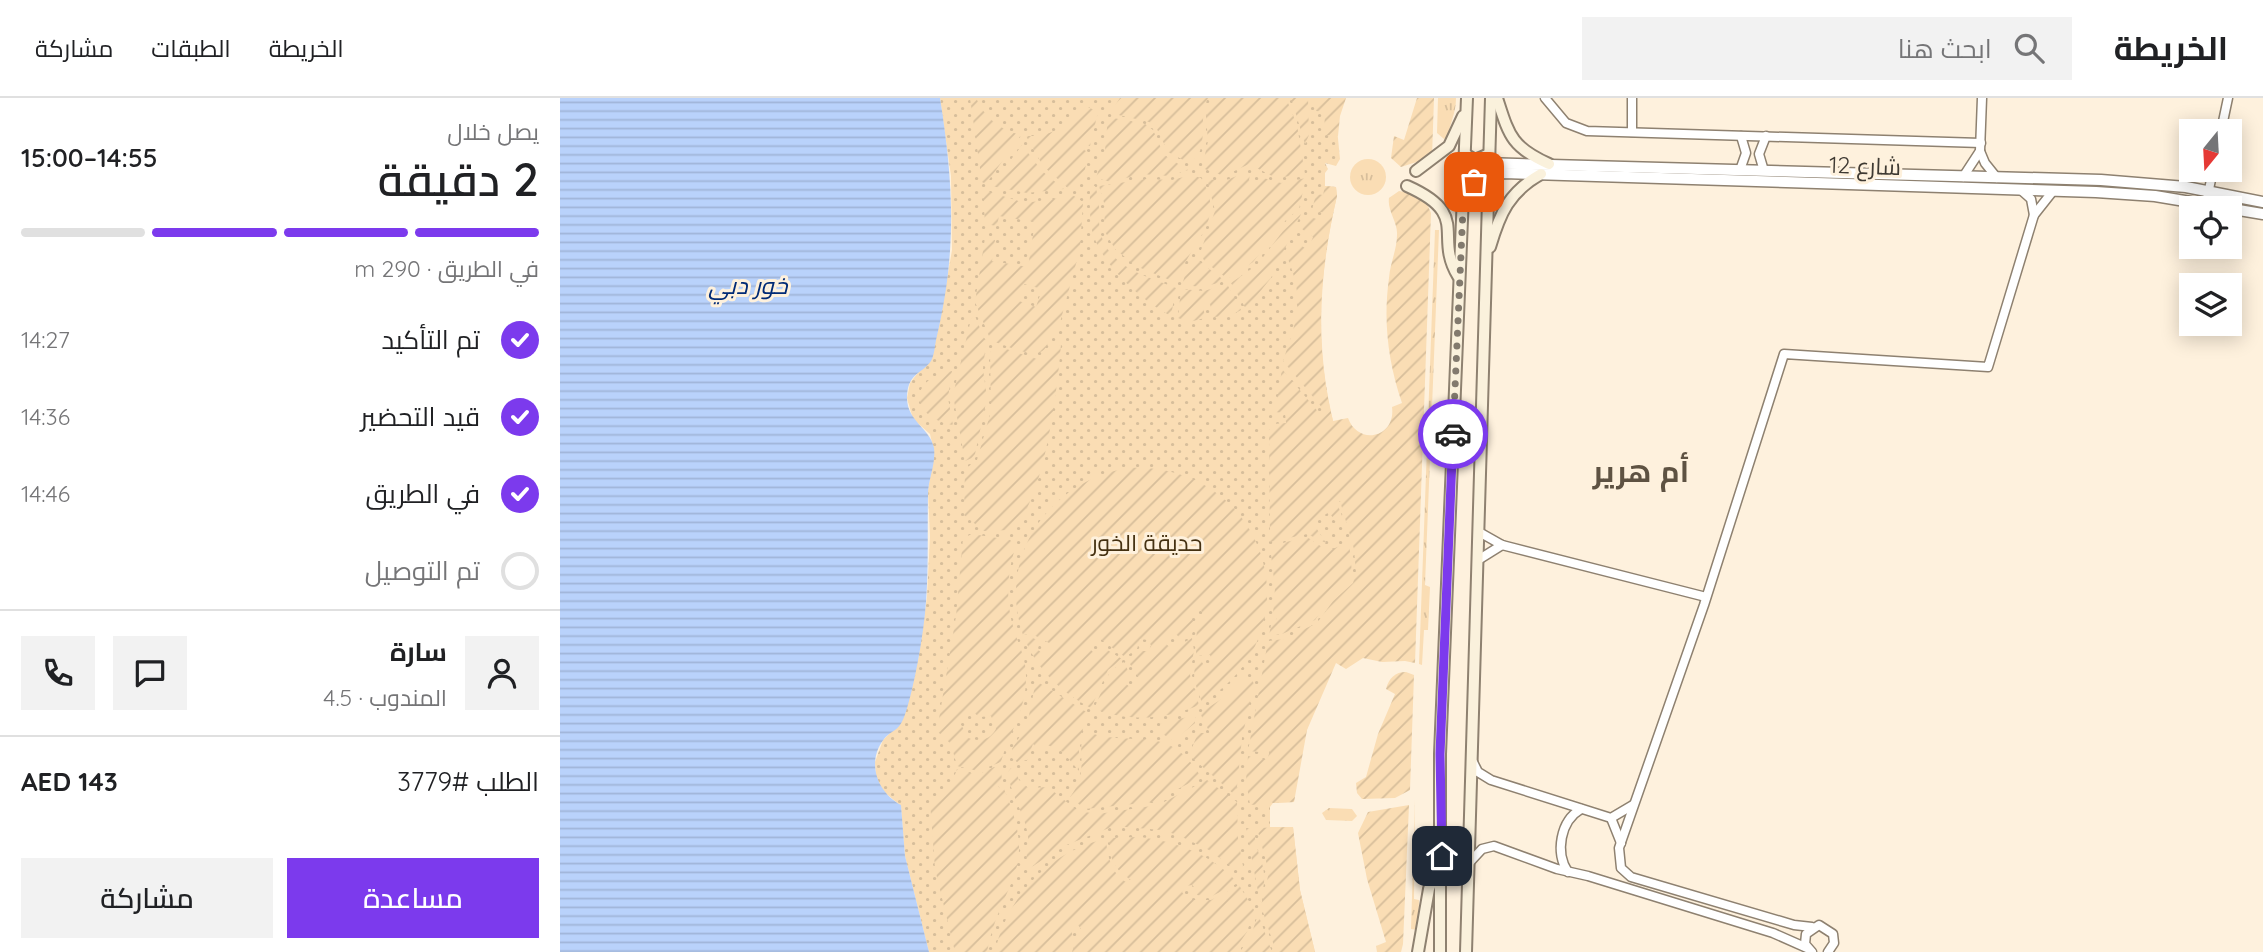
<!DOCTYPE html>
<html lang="ar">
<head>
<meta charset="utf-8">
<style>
	body { margin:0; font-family:Quicksand,Cairo,sans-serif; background:#f2f2f2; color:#202124; direction:rtl; height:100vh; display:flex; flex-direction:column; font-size:26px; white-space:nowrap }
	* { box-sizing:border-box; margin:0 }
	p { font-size:23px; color:#757577 }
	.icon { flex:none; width:38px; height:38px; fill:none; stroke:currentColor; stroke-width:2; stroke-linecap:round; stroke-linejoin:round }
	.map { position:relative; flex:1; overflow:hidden; direction:ltr }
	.details { display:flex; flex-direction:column; background:#fff; width:560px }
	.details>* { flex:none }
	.needle { width:46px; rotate:198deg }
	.buttons { position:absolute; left:1619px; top:21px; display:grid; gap:14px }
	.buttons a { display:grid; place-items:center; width:63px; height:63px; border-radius:0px; background:#fff; box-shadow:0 4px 18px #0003; font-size:35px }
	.pin { position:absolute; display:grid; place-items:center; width:60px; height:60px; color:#fff; margin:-30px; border-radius:14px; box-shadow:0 4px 10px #0006 }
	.courier { position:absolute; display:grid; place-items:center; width:70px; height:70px; margin:-35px; border:5px solid #7c3aed; border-radius:50%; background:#fff; color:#222; box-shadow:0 2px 9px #0007 }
	.head em { font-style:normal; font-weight:600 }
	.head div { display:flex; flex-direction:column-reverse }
	.head { display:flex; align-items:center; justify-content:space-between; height:119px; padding:0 21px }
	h1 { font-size:46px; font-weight:600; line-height:52px }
	.bar { display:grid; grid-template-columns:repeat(4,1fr); gap:10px 7px; align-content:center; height:84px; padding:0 21px }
	.bar i { height:9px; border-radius:5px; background:#e0e0e0 }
	.bar .current { background:#7c3aed }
	.bar p { grid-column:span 4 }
	.line { display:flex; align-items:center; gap:18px; padding:0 21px; border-top:2px solid #e0e0e0 }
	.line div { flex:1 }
	.round { display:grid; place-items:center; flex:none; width:74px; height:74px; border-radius:0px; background:#f2f2f2 }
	ol { padding:0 21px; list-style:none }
	li { display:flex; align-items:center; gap:21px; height:77px }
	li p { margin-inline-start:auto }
	li .icon { padding:7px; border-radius:50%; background:#7c3aed; color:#fff; stroke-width:4 }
	li:last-child { color:#757577 }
	li i { width:38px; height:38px; border:4px solid #e0e0e0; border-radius:50% }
	.button { display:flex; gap:14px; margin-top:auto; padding:14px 21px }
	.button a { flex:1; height:80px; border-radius:0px; background:#7c3aed; color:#fff; font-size:28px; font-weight:600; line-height:80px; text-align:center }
	.button a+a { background:#f2f2f2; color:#202124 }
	header { display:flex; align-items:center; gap:42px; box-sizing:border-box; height:98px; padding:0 35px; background:#fff; border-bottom:2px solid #e0e0e0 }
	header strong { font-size:33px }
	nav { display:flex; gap:38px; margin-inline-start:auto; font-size:24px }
	.search { width:490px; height:63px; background:#f2f2f2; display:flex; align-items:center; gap:18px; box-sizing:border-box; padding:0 24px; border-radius:0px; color:#757577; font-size:26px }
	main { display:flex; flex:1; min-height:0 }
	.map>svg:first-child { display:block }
	.grass { fill:url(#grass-tufts) }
	.park { fill:url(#park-dots) }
	.garden { fill:url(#garden-furrows); fill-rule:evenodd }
	.water { fill:url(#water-rules) }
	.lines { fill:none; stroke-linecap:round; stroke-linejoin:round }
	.minor-casing { stroke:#8e8170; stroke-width:11 }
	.tertiary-casing { stroke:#8e8170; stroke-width:13 }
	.secondary-casing { stroke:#8e8170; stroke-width:14 }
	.minor { stroke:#fff; stroke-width:8 }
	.tertiary { stroke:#fff; stroke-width:10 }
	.secondary { stroke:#faf1dc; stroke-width:10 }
	.done { stroke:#827a6e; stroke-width:7; stroke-dasharray:0 12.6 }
	.route { stroke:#7c3aed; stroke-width:9 }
	.labels { text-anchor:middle; stroke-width:6; stroke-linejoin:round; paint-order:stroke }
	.street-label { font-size:23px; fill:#3f3a33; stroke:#fef1dd }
	.park-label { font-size:23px; fill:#453111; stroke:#fef1dd }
	.water-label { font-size:24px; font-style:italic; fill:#002a76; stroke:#fef1dd }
	.district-label { font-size:30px; font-weight:bold; fill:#5e5242; stroke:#fef1dd }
</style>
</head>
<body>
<header>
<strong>الخريطة</strong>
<div class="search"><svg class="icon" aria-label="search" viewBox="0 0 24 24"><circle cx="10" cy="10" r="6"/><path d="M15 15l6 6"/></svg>ابحث هنا</div>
<nav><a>الخريطة</a><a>الطبقات</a><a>مشاركة</a></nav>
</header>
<main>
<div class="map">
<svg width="1703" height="854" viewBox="0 0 1703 854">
	<defs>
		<pattern id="grass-tufts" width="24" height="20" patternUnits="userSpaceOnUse" patternTransform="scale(1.75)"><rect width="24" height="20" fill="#faddb4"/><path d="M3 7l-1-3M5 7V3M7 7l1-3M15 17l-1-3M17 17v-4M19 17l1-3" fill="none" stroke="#d7be9b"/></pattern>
		<pattern id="park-dots" width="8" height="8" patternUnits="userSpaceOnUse" patternTransform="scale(1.75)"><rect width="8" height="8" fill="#faddb4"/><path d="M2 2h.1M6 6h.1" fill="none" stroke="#d7be9b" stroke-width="1.8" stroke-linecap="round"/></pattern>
		<pattern id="garden-furrows" width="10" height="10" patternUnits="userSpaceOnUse" patternTransform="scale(1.75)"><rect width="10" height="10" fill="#faddb4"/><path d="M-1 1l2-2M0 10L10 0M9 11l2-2" fill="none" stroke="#d7be9b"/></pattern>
		<pattern id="water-rules" width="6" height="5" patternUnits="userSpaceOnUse" patternTransform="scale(1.75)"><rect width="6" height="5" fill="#b9d2fb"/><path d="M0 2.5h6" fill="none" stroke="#a0b5d8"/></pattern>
	</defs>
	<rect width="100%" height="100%" fill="#fef1dd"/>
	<g class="grass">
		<path d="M878,0h18c0,15 -6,25 -8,38l-4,3 -7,-6z"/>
		<circle cx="808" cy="79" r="18"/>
		<path d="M875,132h4l-14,355 5,2 -2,43h-4l-2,35 -3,-1z"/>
		<path d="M855,701l-1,100 5,1 -1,30 -7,-1z"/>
		<path d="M769,710l23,1 5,7 -5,5 -26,-1 -4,-7z"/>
	</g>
	<path class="park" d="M380,0h399l-4,10 5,51 -4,7 -11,-3 3,6 -3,4v13l11,1 1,9c-20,86 -23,165 3,250l81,2c-46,107 -117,239 -127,354l-21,1 -3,4v20h23l7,63 15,62h-386l-24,-96 -4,-50 -18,-15 -7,-14 -1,-15 8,-22 11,-11 24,-68 9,-64 3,-61 -2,-45 6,-40 -4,-17 -17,-15 -6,-21 3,-15 14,-18 14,-34 14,-81 -1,-74z"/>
	<g class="garden">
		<path d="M410,0h6c9,20 24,32 45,37l-35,49 -4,-2z"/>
		<path d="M560,0h88c-10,20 0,41 -11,60l-10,4 -19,-10 -12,-25 -7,-5 -39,-9z"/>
		<path d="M653,0h73l11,27 8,49 -29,4 -27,-14 -25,12 -22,-8 6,-27 -2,-25z"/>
		<path d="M731,0h17l1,37 -4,9z"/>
		<path d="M756,0h30l-6,18 -2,20 -14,-1 1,-23 -9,-1z"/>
		<path d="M857,0h17l-2,59 -31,10 -10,-9 3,-22 10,4z"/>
		<path d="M524,7l14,7 -8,34 -4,-1 -2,5 4,2 -5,29 -15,7 -25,-22 -17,-30c24,1 45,-10 58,-31z"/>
		<path d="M548,19l37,7 8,6 11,25 24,15 -18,6 -29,-2 -30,8 -15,-4 9,-28z"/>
		<path d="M462,47l20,26 22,18 -37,4 -36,-7z"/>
		<path d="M682,76h8l-1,6 4,4 5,-2 2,-5 21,6 25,-5 -7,31 -13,11 -33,42 -25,17 -23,-17 -5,-9 15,-42 -8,-32 17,2z"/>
		<path d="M631,77l10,3c28,45 -14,65 -24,105l-41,-17 -21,-17 -11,-19 1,-24 -6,-20 47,-7 26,1z"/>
		<path d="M530,87l5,1c7,20 2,26 5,44 7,37 46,46 76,58l-5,28c-29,-15 -68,-50 -78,-82 -4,-14 -3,-34 -3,-49z"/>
		<path d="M765,88l11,1 1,9c-18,76 -23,148 -4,225l15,-3c10,28 48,20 44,-11l10,-4c-14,-41 -19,-82 -13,-125 1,-14 8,-29 8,-43 1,-13 -10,-24 -8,-37l10,-7c15,2 27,7 32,22l-16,450 -10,-2 -23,1 -19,-4 -17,11 -10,-6 -29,67 -13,72 -21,1 -5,-3 -3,4 -15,1 -4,-25 2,-24 19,4 3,-9 -8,-3 -2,4 -12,-1 20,-110 16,-2 33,-16 16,-22 20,-18 3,-10 -2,-24 -14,-48 -3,2 5,13 -7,5 -6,-9 -16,11 13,20 -19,-9 -37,8 -1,-112 4,-6 13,-1 -1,-10 -10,-1 7,-43 38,45 4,-4 -41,-49c14,-42 22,-59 5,-102l6,-18 11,7 5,-3 3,-8 -11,-8 8,-12 13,4 2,-8 -13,-3 4,-16 7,1z"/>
		<path d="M423,92l42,13 49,-7 9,6 -3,47 -22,81 -9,6c-2,33 -39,9 -58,5l-16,-39 10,-64 10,2 -3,21 36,6 7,-45 -36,-6 -2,10 -12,-2zM464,186l18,5 -6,18 -17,-6z"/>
		<path d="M741,116l-30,64 -25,31 -15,-26 26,-18 26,-34z"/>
		<path d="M635,160l30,23 -22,6 -21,-2 6,-20z"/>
		<path d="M667,186l14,26 -11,6 -17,1 -3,-13 -7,1 2,13 -16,4 -11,-4 3,-29 23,2z"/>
		<path d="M415,218l11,27 -3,26 4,29 -12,56 -3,4 -7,3 -12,-66 18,-76z"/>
		<path d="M501,246c-3,40 -17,167 -52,186l-25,1 -20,-16 1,-46 12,-9 14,-49 -1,-59 10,-5 37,12z"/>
		<path d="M392,273l-4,27 5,27c-43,-8 -46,-46 -1,-54z"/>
		<path d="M569,370c138,-6 191,163 73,235l-8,-23 1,-21h5l5,8 8,-5 -3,-7 -14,1 1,-34 6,-4 -1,-7 -6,-4 -6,5 -1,5 5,5 -2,13 -12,3 -5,-5 -8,3 -1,8 6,5 20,-11 2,12 -4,25 9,30c-35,15 -69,17 -105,4l16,-38 14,-9 6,13 -4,9 4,3 7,-2 1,-8 -11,-18 12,-8h9l3,-5 -2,-6 -9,-1 -3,10 -12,8 -26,-19 -8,2 -2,8 4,4h8l3,-4 18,11 -14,11 -17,38c-30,-16 -55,-39 -67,-71l5,-1 10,5 -1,9 4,3 6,-1 3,-8 -19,-10 -9,1c-27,-79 27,-155 106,-167z"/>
		<path d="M412,436l38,6 6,5c-9,28 -11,56 -2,85 5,16 12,28 12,46 1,33 -17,56 -25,86l-23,9 -21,-5 -6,-22 -14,-13 19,-115 7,-78zM410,611l9,8 12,-1 5,13c-8,14 -21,13 -34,6l2,-5 -5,-9 7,-1z"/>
		<path d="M747,439l21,14 21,-9 3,31 -5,12 -17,13 -15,22 -33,14 -13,2 3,-17 4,1 1,-5 -4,-1 2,-26 -5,-42z"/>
		<path d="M846,574l8,3 -4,115 -15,8 -33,1 -5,-6 -1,-10 10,-6 12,-43 17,-40 -9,-5c3,-11 9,-17 20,-17z"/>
		<path d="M683,581l9,1 2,4 -12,54 -6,58 -47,-41 9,-22h12l-10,-20 23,-15z"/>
		<path d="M476,583l52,32 -9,28v30l-17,-20 -17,-7 -7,5 -5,-5 -6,16 -10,2 -5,-4v-9l15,-24z"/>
		<path d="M635,617v8l-22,18 -10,-7 -3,-10z"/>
		<path d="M524,633c53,19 82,-11 117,46l-48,25 -68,7 -15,-12c20,-26 6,-42 14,-66z"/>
		<path d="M434,669h7l1,16 -4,2 2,5 4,-1c36,85 -2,88 -17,163h-32l-20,-83 -5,-67 20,-14 7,-19 20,6z"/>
		<path d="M451,670l4,1 4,11 9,8 20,-1 30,24 20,3 60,-9 49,-25 30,22 1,37 5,27 -9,3 -25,-19 -31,-15 -17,-5 -47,-4 -50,20 -34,22c-7,-7 -1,-22 -2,-32 -3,-23 -18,-41 -20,-64z"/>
		<path d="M849,707l-6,139 -2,8h-24l-1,-6 10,-4 -19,-63 -9,-46 10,-21z"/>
		<path d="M733,729l7,63 15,62h-39l-15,-46 8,-34 -12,-44z"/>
		<path d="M686,730h8c1,32 18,36 6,74z"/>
		<path d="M578,739c38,4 73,17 100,46l-28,14 -13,-2v-5l-5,-5 -6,1 -4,6 6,8h23l28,-15 15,25 -7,22 -14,20h-161l4,-13 8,-6 -6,-8 -7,5 2,7 -5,15h-73c11,-55 56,-102 111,-113 1,18 8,45 30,45 -19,-15 -25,-15 -27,-46z"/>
		<path d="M698,816l14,38h-32l12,-19z"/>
	</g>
	<path class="water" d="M0,0h380c14,88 17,155 -4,242 -1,6 -2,16 -5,21 -10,14 -24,12 -24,38 1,23 23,29 27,49 2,17 -6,31 -6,47 -1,51 2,97 -7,148 -2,15 -13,73 -21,82 -4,6 -12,8 -16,14 -18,23 -7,53 17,66l4,51 24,96h-369z"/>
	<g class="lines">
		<g class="minor-casing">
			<g id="minor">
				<path d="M985,0l21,25 21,8 394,12"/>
				<path d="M1661,33l7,-33"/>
				<path d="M1072,34v-34"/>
				<path d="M1420,53l5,12 12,15"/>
				<path d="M1180,72l6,-17 -5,-17"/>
				<path d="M1204,73l-5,-17 7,-18"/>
				<path d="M1403,79l17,-26 2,-53"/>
				<path d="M1646,106l7,-34"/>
				<path d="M1474,117l19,-24"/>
				<path d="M919,434l23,13 204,52"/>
				<path d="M918,462l24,-15"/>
				<path d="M913,664l5,10 13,8 120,38 22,-13"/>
				<path d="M1051,720l10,25"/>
				<path d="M909,765l13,-14 12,-3 63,23 31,7 185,57 34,15"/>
				<path d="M1008,774c-13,-19 -8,-51 13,-63"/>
				<path d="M1252,829l-18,-2 -163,-48 -10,-9 -2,-20 85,-243 80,-251 204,13 46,-152 -3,-16 -9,-8"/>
				<path d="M1252,854l-7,-8 1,-10 13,-9 14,9 1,9 -6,9"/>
			</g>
		</g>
		<g class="tertiary-casing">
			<g id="tertiary">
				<path d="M922,65l619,17 85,7 77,15"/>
				<path d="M904,78l40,-3 592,19 59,4 108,18"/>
			</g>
		</g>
		<g class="secondary-casing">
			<g id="secondary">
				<path d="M937,0c12,37 14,49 52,66"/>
				<path d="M905,56l10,6 14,-6"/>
				<path d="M856,73l33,-25 14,-30"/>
				<path d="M847,88c65,29 26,49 51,90"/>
				<path d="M904,88l10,-4 14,5"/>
				<path d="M930,149c10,-34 19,-55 51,-73"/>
				<path d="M858,854l11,-63 10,-27"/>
				<path d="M880,854v-198l27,-656"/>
				<path d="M906,854l25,-854"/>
			</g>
		</g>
		<use href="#minor" class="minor"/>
		<use href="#tertiary" class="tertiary"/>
		<use href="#secondary" class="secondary"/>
	</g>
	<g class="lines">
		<path class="done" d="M893,336l11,-248 10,-4"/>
		<path class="route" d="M882,758l-2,-102 13,-320"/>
	</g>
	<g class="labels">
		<g class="street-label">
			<text transform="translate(1305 68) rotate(2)" y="8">شارع 12</text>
		</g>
		<g class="park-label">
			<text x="587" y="453">حديقة الخور</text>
		</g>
		<g class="water-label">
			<text x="188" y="196">خور دبي</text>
		</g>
		<g class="district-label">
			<text x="1081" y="384">أم هرير</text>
		</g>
	</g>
</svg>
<div class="buttons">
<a><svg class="needle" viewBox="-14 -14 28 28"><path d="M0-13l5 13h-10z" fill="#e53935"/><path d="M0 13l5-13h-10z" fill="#757577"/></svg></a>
<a><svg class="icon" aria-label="locate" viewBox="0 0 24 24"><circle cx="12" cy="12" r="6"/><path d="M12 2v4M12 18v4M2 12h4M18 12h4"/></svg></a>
<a><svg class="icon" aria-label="layers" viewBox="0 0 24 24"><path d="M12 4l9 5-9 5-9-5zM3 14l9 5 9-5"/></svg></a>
</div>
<div class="pin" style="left:914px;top:84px;background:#ea580c"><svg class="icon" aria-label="bag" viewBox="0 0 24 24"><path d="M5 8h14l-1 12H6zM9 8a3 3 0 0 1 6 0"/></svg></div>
<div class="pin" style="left:882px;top:758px;background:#1f2937"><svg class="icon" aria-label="home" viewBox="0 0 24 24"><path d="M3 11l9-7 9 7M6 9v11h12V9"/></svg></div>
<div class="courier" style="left:893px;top:336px"><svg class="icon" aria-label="car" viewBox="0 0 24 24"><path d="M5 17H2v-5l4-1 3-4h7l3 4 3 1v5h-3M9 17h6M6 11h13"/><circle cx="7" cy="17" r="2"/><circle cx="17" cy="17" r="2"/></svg></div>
</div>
<section class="details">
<div class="head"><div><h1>2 دقيقة</h1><p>يصل خلال</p></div><em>14:55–15:00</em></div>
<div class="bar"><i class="current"></i><i class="current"></i><i class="current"></i><i></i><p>في الطريق · 290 m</p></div>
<ol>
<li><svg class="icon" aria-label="check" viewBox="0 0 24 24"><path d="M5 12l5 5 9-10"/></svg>تم التأكيد<p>14:27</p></li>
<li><svg class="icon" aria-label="check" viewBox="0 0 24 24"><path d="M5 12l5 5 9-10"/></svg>قيد التحضير<p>14:36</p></li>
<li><svg class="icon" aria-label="check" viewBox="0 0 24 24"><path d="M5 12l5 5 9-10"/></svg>في الطريق<p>14:46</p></li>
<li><i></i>تم التوصيل</li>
</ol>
<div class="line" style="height:126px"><a class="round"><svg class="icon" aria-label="person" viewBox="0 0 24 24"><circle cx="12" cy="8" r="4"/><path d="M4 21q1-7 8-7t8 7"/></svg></a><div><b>سارة</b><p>المندوب · 4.5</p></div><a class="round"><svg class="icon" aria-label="chat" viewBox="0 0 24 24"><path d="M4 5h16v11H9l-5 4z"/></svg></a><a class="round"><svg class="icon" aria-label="phone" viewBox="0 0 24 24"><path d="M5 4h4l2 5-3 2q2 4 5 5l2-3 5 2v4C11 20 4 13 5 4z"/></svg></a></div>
<div class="line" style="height:91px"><div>الطلب #3779</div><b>AED 143</b></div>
<div class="button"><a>مساعدة</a><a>مشاركة</a></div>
</section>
</main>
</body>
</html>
